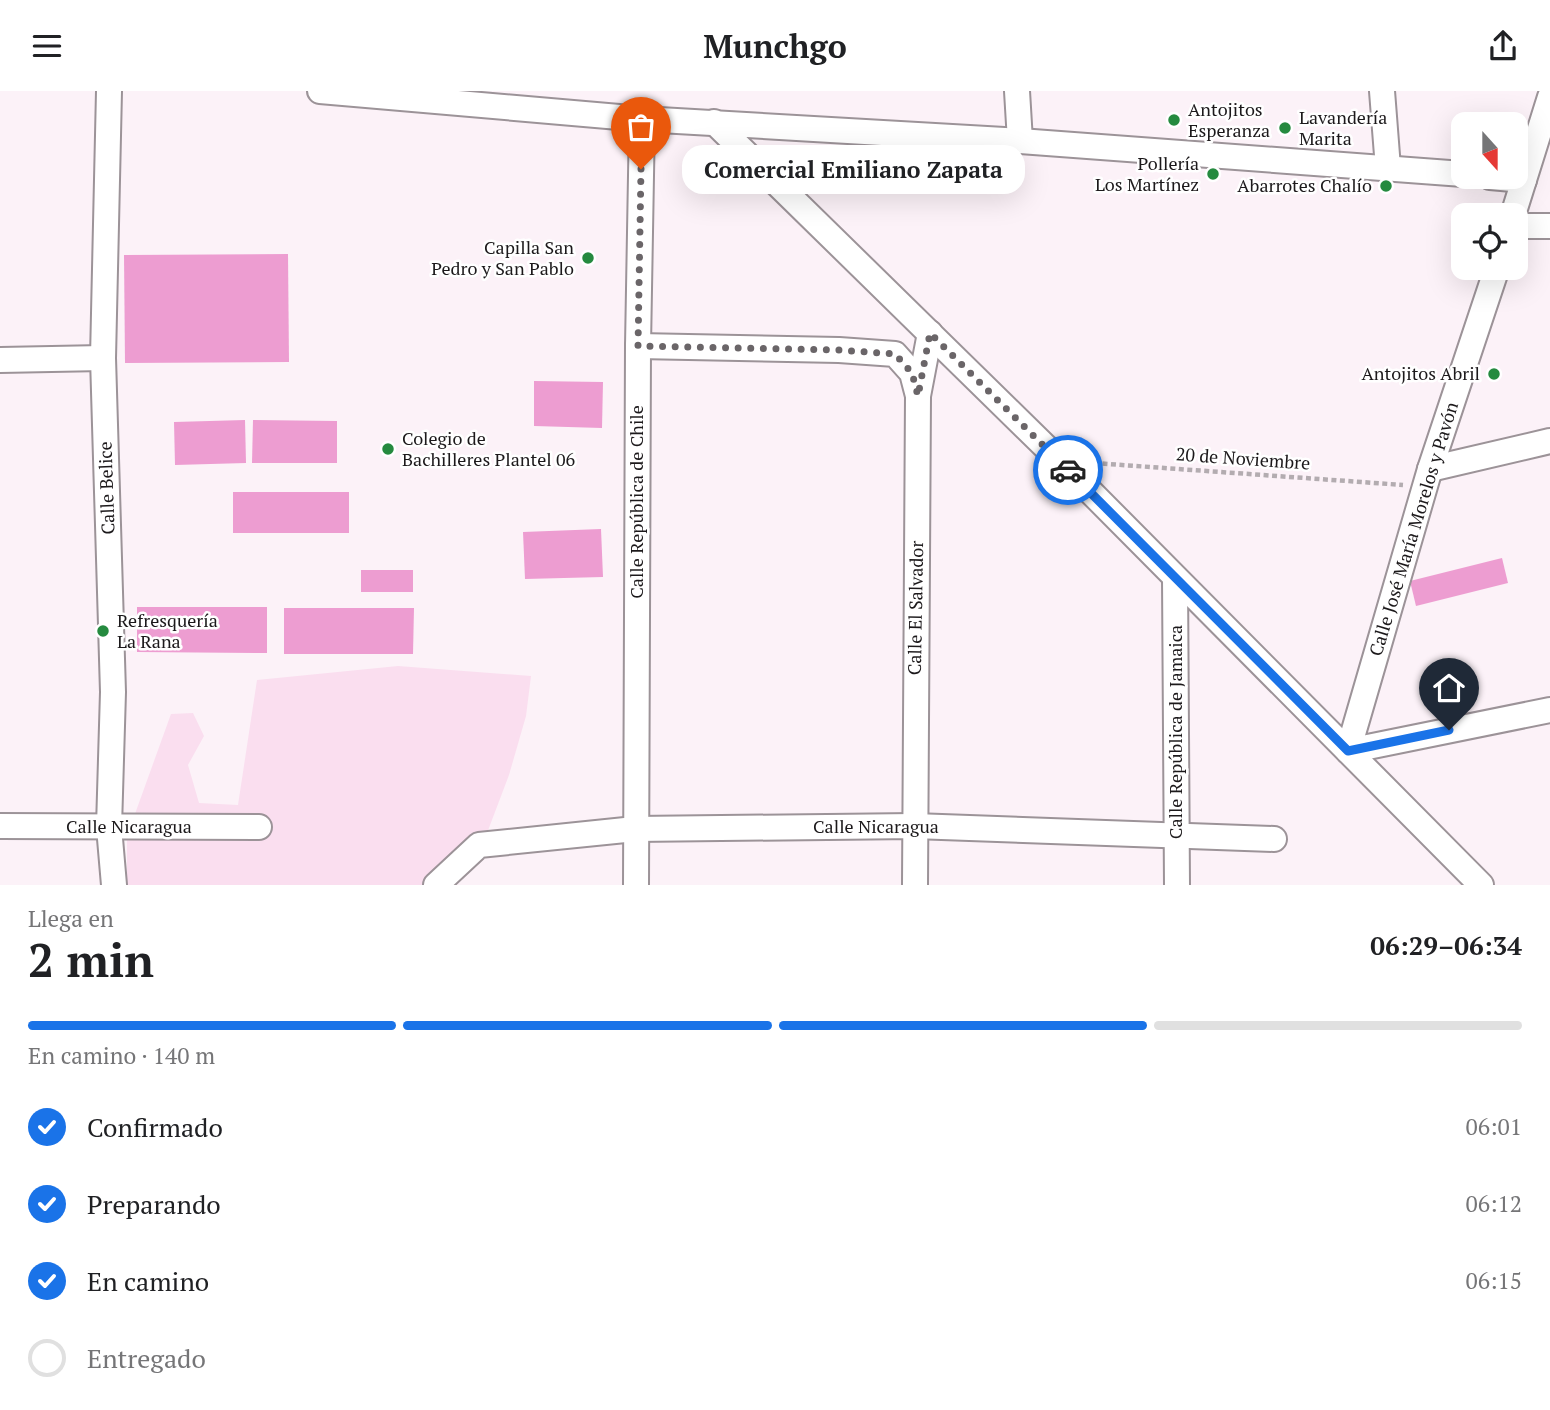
<!DOCTYPE html>
<html lang="es">
<head>
<meta charset="utf-8">
<style>
	body { margin:0; font-family:"PT Serif",serif; background:#f6f6f6; color:#202124; height:100vh; display:flex; flex-direction:column; font-size:26px; white-space:nowrap }
	* { box-sizing:border-box; margin:0 }
	p { font-size:23px; color:#757577 }
	.icon { flex:none; width:38px; height:38px; fill:none; stroke:currentColor; stroke-width:2; stroke-linecap:round; stroke-linejoin:round }
	.map { position:relative; height:794px; overflow:hidden }
	.sheet { display:flex; flex-direction:column; background:#fff; flex:1 }
	.sheet>* { flex:none }
	.needle { width:46px; rotate:159deg }
	.controls { position:absolute; left:1451px; top:21px; display:grid; gap:14px }
	.controls a { display:grid; place-items:center; width:77px; height:77px; border-radius:14px; background:#fff; box-shadow:0 7px 28px #0002; font-size:35px }
	.pin { position:absolute; display:grid; place-items:center; width:60px; height:60px; color:#fff; margin:-72px -30px; border-radius:50% 50% 50% 0; rotate:-45deg; box-shadow:0 0 7px #0007 }
	.pin .icon { rotate:45deg }
	.courier { position:absolute; display:grid; place-items:center; width:70px; height:70px; margin:-35px; border:5px solid #1a73e8; border-radius:50%; background:#fff; color:#222; box-shadow:0 2px 9px #0007 }
	.bubble { position:absolute; height:49px; border-radius:21px; background:#fff; box-shadow:0 7px 28px #0002; font-size:23px; font-weight:700; line-height:49px; text-align:center }
	.summary em { font-style:normal; font-weight:700 }
	.summary div { display:flex; flex-direction:column-reverse }
	.summary { display:flex; align-items:center; justify-content:space-between; height:119px; padding:0 28px }
	h1 { font-size:46px; font-weight:700; line-height:52px }
	.bar { display:grid; grid-template-columns:repeat(4,1fr); gap:10px 7px; align-content:center; height:84px; padding:0 28px }
	.bar i { height:9px; border-radius:5px; background:#e0e0e0 }
	.bar .selected { background:#1a73e8 }
	.bar p { grid-column:span 4 }
	ol { padding:0 28px; list-style:none }
	li { display:flex; align-items:center; gap:21px; height:77px }
	li p { margin-inline-start:auto }
	li .icon { padding:7px; border-radius:50%; background:#1a73e8; color:#fff; stroke-width:4 }
	li:last-child { color:#757577 }
	li i { width:38px; height:38px; border:4px solid #e0e0e0; border-radius:50% }
	header { display:flex; justify-content:space-between; align-items:center; height:91px; padding:0 28px; background:#fff; font-size:32px; font-weight:700 }
	.map>svg:first-child { display:block }
	.green { fill:#fadeef }
	.building { fill:#ed9dd1 }
	.lines { fill:none; stroke-linecap:round; stroke-linejoin:round }
	.minor-casing { stroke:#9c9398; stroke-width:28 }
	.path { stroke:#b3acb0; stroke-width:4.5; stroke-dasharray:5 3.5; stroke-linecap:butt }
	.minor { stroke:#fff; stroke-width:24 }
	.done { stroke:#6a6568; stroke-width:7; stroke-dasharray:0 12.6 }
	.route { stroke:#1a73e8; stroke-width:9 }
	.poi-dot { fill:#258a3f; stroke:#fff; stroke-width:2.5 }
	.labels { text-anchor:middle; stroke-width:5; stroke-linejoin:round; paint-order:stroke }
	.poi-label { font-size:18px; fill:#1c191b; stroke:#fff; text-anchor:start }
	.street-label { font-size:18px; fill:#1c191b; stroke:#fff }
</style>
</head>
<body>
<header><svg class="icon" aria-label="menu" viewBox="0 0 24 24"><path d="M4 6h16M4 12h16M4 18h16"/></svg>Munchgo<svg class="icon" aria-label="share" viewBox="0 0 24 24"><path d="M12 15V3M7 8l5-5 5 5M5 13v7h14v-7"/></svg></header>
<div class="map">
<svg width="1550" height="794" viewBox="0 0 1550 794">
	<rect width="100%" height="100%" fill="#fcf2f8"/>
	<path class="green" d="M398,575l133,10 -5,40 -17,59 -25,66 -32,44h-325v-49l44,-122 22,-1 11,23 -16,29 11,38 39,2 19,-125z"/>
	<g class="building">
		<path d="M288,163l1,108 -164,1 -1,-108z"/>
		<path d="M534,290l69,1 -1,46 -68,-2z"/>
		<path d="M245,329l1,43 -71,2 -1,-43z"/>
		<path d="M253,329l84,1v42h-85z"/>
		<rect x="233" y="401" width="116" height="41"/>
		<path d="M601,438l2,48 -78,2 -2,-47z"/>
		<path d="M1502,467l6,25 -92,23 -6,-25z"/>
		<rect x="361" y="479" width="52" height="22"/>
		<path d="M137,516h130v46l-130,-1z"/>
		<path d="M284,517h130l-1,46h-129z"/>
	</g>
	<g class="lines">
		<g class="minor-casing">
			<g id="minor">
				<path d="M109,0l-6,267 10,334 -4,135 5,58"/>
				<path d="M320,0l322,28 378,22 443,33"/>
				<path d="M1017,0l3,50"/>
				<path d="M1382,0l6,77"/>
				<path d="M714,31l345,338 422,425"/>
				<path d="M1490,86l34,3"/>
				<path d="M1513,124l37,-118"/>
				<path d="M1516,135h34"/>
				<path d="M1497,177l-67,201 -82,282 202,-41"/>
				<path d="M638,255l201,4 56,4 17,19 6,23"/>
				<path d="M0,269l103,-2"/>
				<path d="M1430,378l120,-28"/>
				<path d="M1175,487l2,307"/>
				<path d="M0,735l259,1"/>
				<path d="M436,794l43,-40 156,-16 279,-3 360,13"/>
				<path d="M636,794l2,-539 4,-227"/>
				<path d="M915,794l3,-489 12,-63"/>
			</g>
		</g>
		<path class="path" d="M1094,372l309,22"/>
		<use href="#minor" class="minor"/>
	</g>
	<g class="lines">
		<path class="done" d="M641,78l-3,177 201,4 56,4 17,19 6,23 12,-63 138,137"/>
		<path class="route" d="M1068,379l280,281 101,-21"/>
	</g>
	<g class="poi-dot">
		<circle cx="1174" cy="29" r="7"/>
		<circle cx="1285" cy="37" r="7"/>
		<circle cx="1213" cy="83" r="7"/>
		<circle cx="1386" cy="95" r="7"/>
		<circle cx="588" cy="167" r="7"/>
		<circle cx="1494" cy="283" r="7"/>
		<circle cx="388" cy="358" r="7"/>
		<circle cx="103" cy="540" r="7"/>
	</g>
	<g class="labels">
		<g class="poi-label">
			<text x="1188" y="25">Antojitos<tspan x="1188" dy="21">Esperanza</tspan></text>
			<text x="1299" y="33">Lavandería<tspan x="1299" dy="21">Marita</tspan></text>
			<text x="1199" y="79" text-anchor="end">Pollería<tspan x="1199" dy="21">Los Martínez</tspan></text>
			<text x="1372" y="101" text-anchor="end">Abarrotes Chalío</text>
			<text x="574" y="163" text-anchor="end">Capilla San<tspan x="574" dy="21">Pedro y San Pablo</tspan></text>
			<text x="1480" y="289" text-anchor="end">Antojitos Abril</text>
			<text x="402" y="354">Colegio de<tspan x="402" dy="21">Bachilleres Plantel 06</tspan></text>
			<text x="117" y="536">Refresquería<tspan x="117" dy="21">La Rana</tspan></text>
		</g>
		<g class="street-label">
			<text transform="translate(1243 368) rotate(4)" y="6">20 de Noviembre</text>
			<text transform="translate(107 397) rotate(-92)" y="6">Calle Belice</text>
			<text transform="translate(637 411) rotate(-90)" y="6">Calle República de Chile</text>
			<text transform="translate(1414 438) rotate(-73)" y="6">Calle José María Morelos y Pavón</text>
			<text transform="translate(916 517) rotate(-89)" y="6">Calle El Salvador</text>
			<text transform="translate(1176 641) rotate(-90)" y="6">Calle República de Jamaica</text>
			<text x="129" y="742">Calle Nicaragua</text>
			<text x="876" y="742">Calle Nicaragua</text>
		</g>
	</g>
</svg>
<div class="controls">
<a><svg class="needle" viewBox="-14 -14 28 28"><path d="M0-13l5 13h-10z" fill="#e53935"/><path d="M0 13l5-13h-10z" fill="#757577"/></svg></a>
<a><svg class="icon" aria-label="locate" viewBox="0 0 24 24"><circle cx="12" cy="12" r="6"/><path d="M12 2v4M12 18v4M2 12h4M18 12h4"/></svg></a>
</div>
<div class="pin" style="left:641px;top:78px;background:#ea580c"><svg class="icon" aria-label="bag" viewBox="0 0 24 24"><path d="M5 8h14l-1 12H6zM9 8a3 3 0 0 1 6 0"/></svg></div>
<div class="pin" style="left:1449px;top:639px;background:#1f2937"><svg class="icon" aria-label="home" viewBox="0 0 24 24"><path d="M3 11l9-7 9 7M6 9v11h12V9"/></svg></div>
<div class="courier" style="left:1068px;top:379px"><svg class="icon" aria-label="car" viewBox="0 0 24 24"><path d="M5 17H2v-5l4-1 3-4h7l3 4 3 1v5h-3M9 17h6M6 11h13"/><circle cx="7" cy="17" r="2"/><circle cx="17" cy="17" r="2"/></svg></div>
<div class="bubble" style="left:682px;top:54px;width:343px">Comercial Emiliano Zapata</div>
</div>
<section class="sheet">
<div class="summary"><div><h1>2 min</h1><p>Llega en</p></div><em>06:29–06:34</em></div>
<div class="bar"><i class="selected"></i><i class="selected"></i><i class="selected"></i><i></i><p>En camino · 140 m</p></div>
<ol>
<li><svg class="icon" aria-label="check" viewBox="0 0 24 24"><path d="M5 12l5 5 9-10"/></svg>Confirmado<p>06:01</p></li>
<li><svg class="icon" aria-label="check" viewBox="0 0 24 24"><path d="M5 12l5 5 9-10"/></svg>Preparando<p>06:12</p></li>
<li><svg class="icon" aria-label="check" viewBox="0 0 24 24"><path d="M5 12l5 5 9-10"/></svg>En camino<p>06:15</p></li>
<li><i></i>Entregado</li>
</ol>
</section>
</body>
</html>
